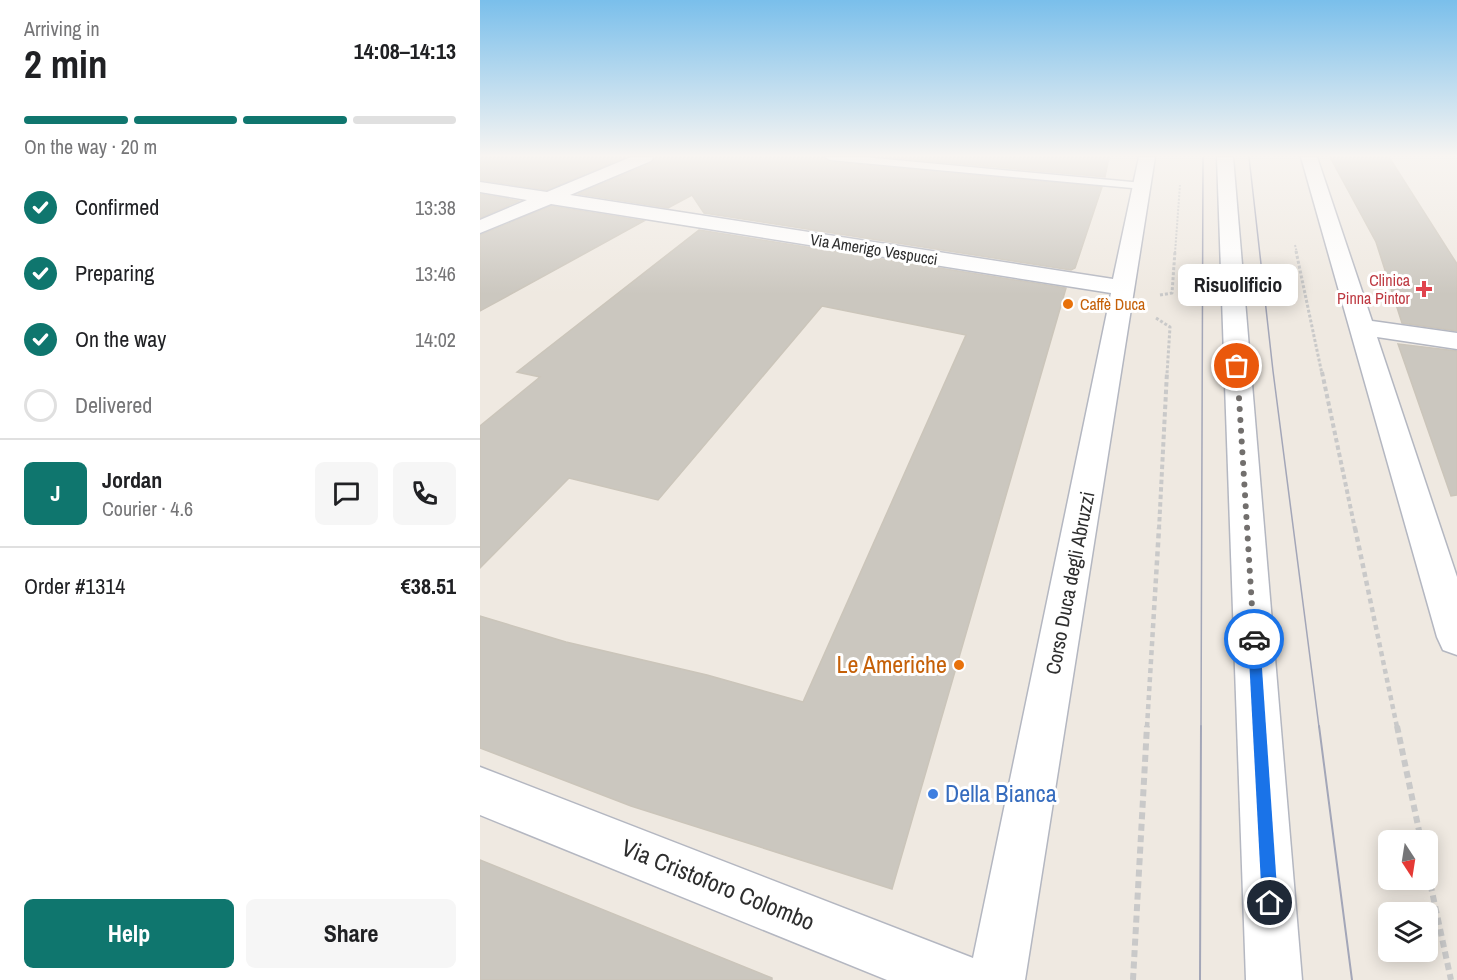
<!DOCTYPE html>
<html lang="en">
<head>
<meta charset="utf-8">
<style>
	body { margin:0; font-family:"Archivo Narrow",sans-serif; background:#f6f6f6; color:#202124; height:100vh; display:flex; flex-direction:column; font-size:22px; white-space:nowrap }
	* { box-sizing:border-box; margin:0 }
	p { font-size:20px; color:#757577 }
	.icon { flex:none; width:33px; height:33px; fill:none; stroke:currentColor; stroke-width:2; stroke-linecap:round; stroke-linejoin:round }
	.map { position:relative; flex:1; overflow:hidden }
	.drawer { display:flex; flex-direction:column; background:#fff; width:480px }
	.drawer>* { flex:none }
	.needle { width:39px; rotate:168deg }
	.buttons { position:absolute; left:898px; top:830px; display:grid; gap:12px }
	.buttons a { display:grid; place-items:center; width:60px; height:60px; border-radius:9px; background:#fff; box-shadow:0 3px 15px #0003; font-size:30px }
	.pin { position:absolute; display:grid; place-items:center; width:51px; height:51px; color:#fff; margin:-26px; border:3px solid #fff; border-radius:50%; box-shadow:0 2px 6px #0007 }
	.courier { position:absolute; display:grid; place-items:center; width:60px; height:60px; margin:-30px; border:4px solid #1a73e8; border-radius:50%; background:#fff; color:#222; box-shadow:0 2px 8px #0007 }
	.bubble { position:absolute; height:42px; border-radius:9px; background:#fff; box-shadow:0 3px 15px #0003; font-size:20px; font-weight:800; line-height:42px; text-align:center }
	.summary em { font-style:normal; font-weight:800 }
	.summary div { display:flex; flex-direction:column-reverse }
	.summary { display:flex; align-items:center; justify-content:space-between; height:102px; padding:0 24px }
	h1 { font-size:39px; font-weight:800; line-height:45px }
	.bar { display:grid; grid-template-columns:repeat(4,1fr); gap:9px 6px; align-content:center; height:72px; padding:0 24px }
	.bar i { height:8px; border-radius:4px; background:#e0e0e0 }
	.bar .on { background:#0f766e }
	.bar p { grid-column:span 4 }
	.line { display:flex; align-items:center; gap:15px; padding:0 24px; border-top:2px solid #e0e0e0 }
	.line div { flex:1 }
	.round { display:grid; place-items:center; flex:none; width:63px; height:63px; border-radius:9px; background:#f6f6f6 }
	ol { padding:0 24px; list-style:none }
	li { display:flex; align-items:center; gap:18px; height:66px }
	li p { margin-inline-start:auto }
	li .icon { padding:6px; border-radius:50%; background:#0f766e; color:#fff; stroke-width:4 }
	li:last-child { color:#757577 }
	li i { width:33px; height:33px; border:3px solid #e0e0e0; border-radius:50% }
	.cta { display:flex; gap:12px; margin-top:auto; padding:12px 24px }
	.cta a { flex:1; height:69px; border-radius:9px; background:#0f766e; color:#fff; font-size:24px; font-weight:800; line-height:69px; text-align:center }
	.cta a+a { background:#f6f6f6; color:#202124 }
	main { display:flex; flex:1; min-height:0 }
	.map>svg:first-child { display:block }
	.building { fill:#cbc7bf; stroke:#cbc5ba; stroke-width:1.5 }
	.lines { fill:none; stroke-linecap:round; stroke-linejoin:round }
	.service-casing { stroke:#b4b7c1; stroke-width:3 }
	.minor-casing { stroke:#b4b7c1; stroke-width:3 }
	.secondary-casing { stroke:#b4b7c1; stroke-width:3 }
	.path-far4 { stroke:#c9c9c9; stroke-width:2; stroke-dasharray:2 1.5; stroke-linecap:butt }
	.path-far3 { stroke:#c9c9c9; stroke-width:3; stroke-dasharray:3 2; stroke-linecap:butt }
	.path-far2 { stroke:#c9c9c9; stroke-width:4; stroke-dasharray:4.5 3; stroke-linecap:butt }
	.path-far1 { stroke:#c9c9c9; stroke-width:4.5; stroke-dasharray:5 4; stroke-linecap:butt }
	.path { stroke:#c9c9c9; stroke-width:6; stroke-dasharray:7 4.5; stroke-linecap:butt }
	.service { fill:#fff; fill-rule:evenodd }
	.minor { fill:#fff; fill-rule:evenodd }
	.secondary { fill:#fff; fill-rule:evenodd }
	.tram-far1 { stroke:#a3a6b8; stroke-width:1.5 }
	.tram { stroke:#a3a6b8; stroke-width:2 }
	.route { fill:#1a73e8 }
	.done { stroke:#726f6d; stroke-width:6; stroke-dasharray:0 10.8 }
	.health-dot { fill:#e0444e; stroke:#fff; stroke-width:2 }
	.food-dot { fill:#e8710a; stroke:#fff; stroke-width:2 }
	.shop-dot { fill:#3f7fe0; stroke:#fff; stroke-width:2 }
	.labels { text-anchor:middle; stroke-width:6; stroke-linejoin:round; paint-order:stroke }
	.far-street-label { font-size:16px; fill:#2e2e2e; stroke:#fff }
	.far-health-label { font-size:16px; fill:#be3a42; stroke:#fff; text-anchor:end }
	.far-food-label { font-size:16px; fill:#c56008; stroke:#fff; text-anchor:start }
	.street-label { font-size:20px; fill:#2e2e2e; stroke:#fff }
	.near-food-label { font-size:24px; fill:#c56008; stroke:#fff; text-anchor:end }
	.near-shop-label { font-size:24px; fill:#366cbe; stroke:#fff; text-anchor:start }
	.near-street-label { font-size:24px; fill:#2e2e2e; stroke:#fff }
</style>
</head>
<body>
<main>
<section class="drawer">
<div class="summary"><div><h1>2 min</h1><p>Arriving in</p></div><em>14:08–14:13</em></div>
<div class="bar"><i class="on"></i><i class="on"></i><i class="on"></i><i></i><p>On the way · 20 m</p></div>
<ol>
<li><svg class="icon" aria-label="check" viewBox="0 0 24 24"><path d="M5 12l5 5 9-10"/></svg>Confirmed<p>13:38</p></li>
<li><svg class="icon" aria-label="check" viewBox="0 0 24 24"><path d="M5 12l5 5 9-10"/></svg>Preparing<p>13:46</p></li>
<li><svg class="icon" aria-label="check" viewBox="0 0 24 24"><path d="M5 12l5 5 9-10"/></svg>On the way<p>14:02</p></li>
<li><i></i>Delivered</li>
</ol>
<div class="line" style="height:108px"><b class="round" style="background:#0f766e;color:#fff">J</b><div><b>Jordan</b><p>Courier · 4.6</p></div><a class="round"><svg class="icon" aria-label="chat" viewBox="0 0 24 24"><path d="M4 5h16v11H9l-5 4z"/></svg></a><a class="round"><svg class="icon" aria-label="phone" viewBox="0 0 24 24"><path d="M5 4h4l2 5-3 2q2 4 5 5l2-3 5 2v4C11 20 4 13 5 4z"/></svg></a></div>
<div class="line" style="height:78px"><div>Order #1314</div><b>€38.51</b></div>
<div class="cta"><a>Help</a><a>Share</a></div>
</section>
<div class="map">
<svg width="977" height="980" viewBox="0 0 977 980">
	<rect width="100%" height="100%" fill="#efe9e1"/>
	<g class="building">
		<path d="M0,157h146l-79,33 -67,-10z"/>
		<path d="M175,157h168l7,5 272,25 -27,81 -4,2 -367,-57 -12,-18 -24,13 -90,-14 74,-31z"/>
		<path d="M405,157h224l-4,20z"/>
		<path d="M850,157h59l68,107v67l-55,-8 -26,-81z"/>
		<path d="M0,194l39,7 -39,17z"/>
		<path d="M71,206l93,15 -164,90v-76z"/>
		<path d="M219,230l367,58 -174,601 -261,-83 -151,-58v-132l86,26 141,33 96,27 163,-367 -144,-29 -164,194 -89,-22 -89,90v-142l60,-49 -23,-5z"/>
		<path d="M918,344l59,7v144l-6,1z"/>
		<path d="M0,860l292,118v2h-292z"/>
	</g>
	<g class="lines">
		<g class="service-casing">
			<path id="service" d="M345,157h38l280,26 6,3 -6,3 -313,-29z"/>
		</g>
		<g class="minor-casing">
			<g id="minor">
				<path d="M151,157h22l-2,4 -81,34 543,84 26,-122h16l-130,823h-138l-407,-165v-48l493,191 138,-665 -560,-89 -71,29v-13l47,-20 -47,-8v-10l67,10z"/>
				<path d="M821,157h16l55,164 85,12v16l-80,-12 80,240v78l-14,-5 -6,-13z"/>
			</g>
		</g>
		<g class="secondary-casing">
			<path id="secondary" d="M737,157h16l69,823h-56z"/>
		</g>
		<g class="path-far4">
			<path d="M815,245l2,8"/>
			<path d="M695,253l5,-68"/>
		</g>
		<g class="path-far3">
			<path d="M816,251l26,123"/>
			<path d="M680,295l12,-2 3,-42"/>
			<path d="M676,318l14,9 -3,47"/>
		</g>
		<g class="path-far2">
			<path d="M842,372l33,157"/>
			<path d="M679,529l8,-157"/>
		</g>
		<g class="path-far1">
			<path d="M875,528l42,199"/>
			<path d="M667,727l12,-199"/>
		</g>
		<g class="path">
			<path d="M917,726l24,114"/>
			<path d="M948,873l23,107"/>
			<path d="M653,980l14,-254"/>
		</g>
		<use href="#service" class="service"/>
		<use href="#minor" class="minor"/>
		<use href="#secondary" class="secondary"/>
		<g class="tram-far1">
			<path d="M769,157l24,214 46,356"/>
			<path d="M721,727l2,-570"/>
		</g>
		<g class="tram">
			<path d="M839,726l33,254"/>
			<path d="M720,980l1,-254"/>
		</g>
	</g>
	<linearGradient id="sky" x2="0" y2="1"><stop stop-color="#7abfeb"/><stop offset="0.53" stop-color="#f8f5f2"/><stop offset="1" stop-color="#f8f5f2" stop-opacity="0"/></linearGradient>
	<rect width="977" height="294" fill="url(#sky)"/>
	<path class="route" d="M774,633l6,6 18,264 -2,6 -6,2 -5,-2 -3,-6 -14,-264z"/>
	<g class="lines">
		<path class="done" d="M757,366l17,273"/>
	</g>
	<path class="health-dot" d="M941 280h6v6h6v6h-6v6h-6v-6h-6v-6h6z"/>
	<g class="food-dot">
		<circle cx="588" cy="304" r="6"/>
		<circle cx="479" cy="665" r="6"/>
	</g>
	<circle class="shop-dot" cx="453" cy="794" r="6"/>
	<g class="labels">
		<g class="far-street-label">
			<text transform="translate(394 249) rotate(9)" y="6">Via Amerigo Vespucci</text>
		</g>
		<g class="far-health-label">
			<text x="930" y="286">Clinica<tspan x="930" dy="18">Pinna Pintor</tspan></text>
		</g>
		<g class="far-food-label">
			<text x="600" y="310">Caffè Duca</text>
		</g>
		<g class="street-label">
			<text transform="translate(590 583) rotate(-79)" y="7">Corso Duca degli Abruzzi</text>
		</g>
		<g class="near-food-label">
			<text x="467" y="673">Le Americhe</text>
		</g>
		<g class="near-shop-label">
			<text x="465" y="802">Della Bianca</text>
		</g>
		<g class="near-street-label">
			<text transform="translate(238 885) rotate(22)" y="8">Via Cristoforo Colombo</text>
		</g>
	</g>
</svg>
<div class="buttons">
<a><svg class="needle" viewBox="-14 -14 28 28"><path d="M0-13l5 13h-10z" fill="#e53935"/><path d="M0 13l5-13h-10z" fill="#757577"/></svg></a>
<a><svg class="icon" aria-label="layers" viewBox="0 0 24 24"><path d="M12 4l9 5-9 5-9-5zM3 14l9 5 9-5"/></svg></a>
</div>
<div class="pin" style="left:757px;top:366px;background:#ea580c"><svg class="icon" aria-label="bag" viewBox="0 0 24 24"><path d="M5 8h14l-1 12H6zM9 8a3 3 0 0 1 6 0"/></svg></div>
<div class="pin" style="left:790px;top:903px;background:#1f2937"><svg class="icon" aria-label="home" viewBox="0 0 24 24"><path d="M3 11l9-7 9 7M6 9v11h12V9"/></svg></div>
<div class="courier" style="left:774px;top:639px"><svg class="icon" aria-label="car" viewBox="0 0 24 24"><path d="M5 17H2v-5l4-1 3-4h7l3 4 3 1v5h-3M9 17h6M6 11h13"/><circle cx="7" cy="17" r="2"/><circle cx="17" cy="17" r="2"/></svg></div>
<div class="bubble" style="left:698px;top:264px;width:120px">Risuolificio</div>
</div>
</main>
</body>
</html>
